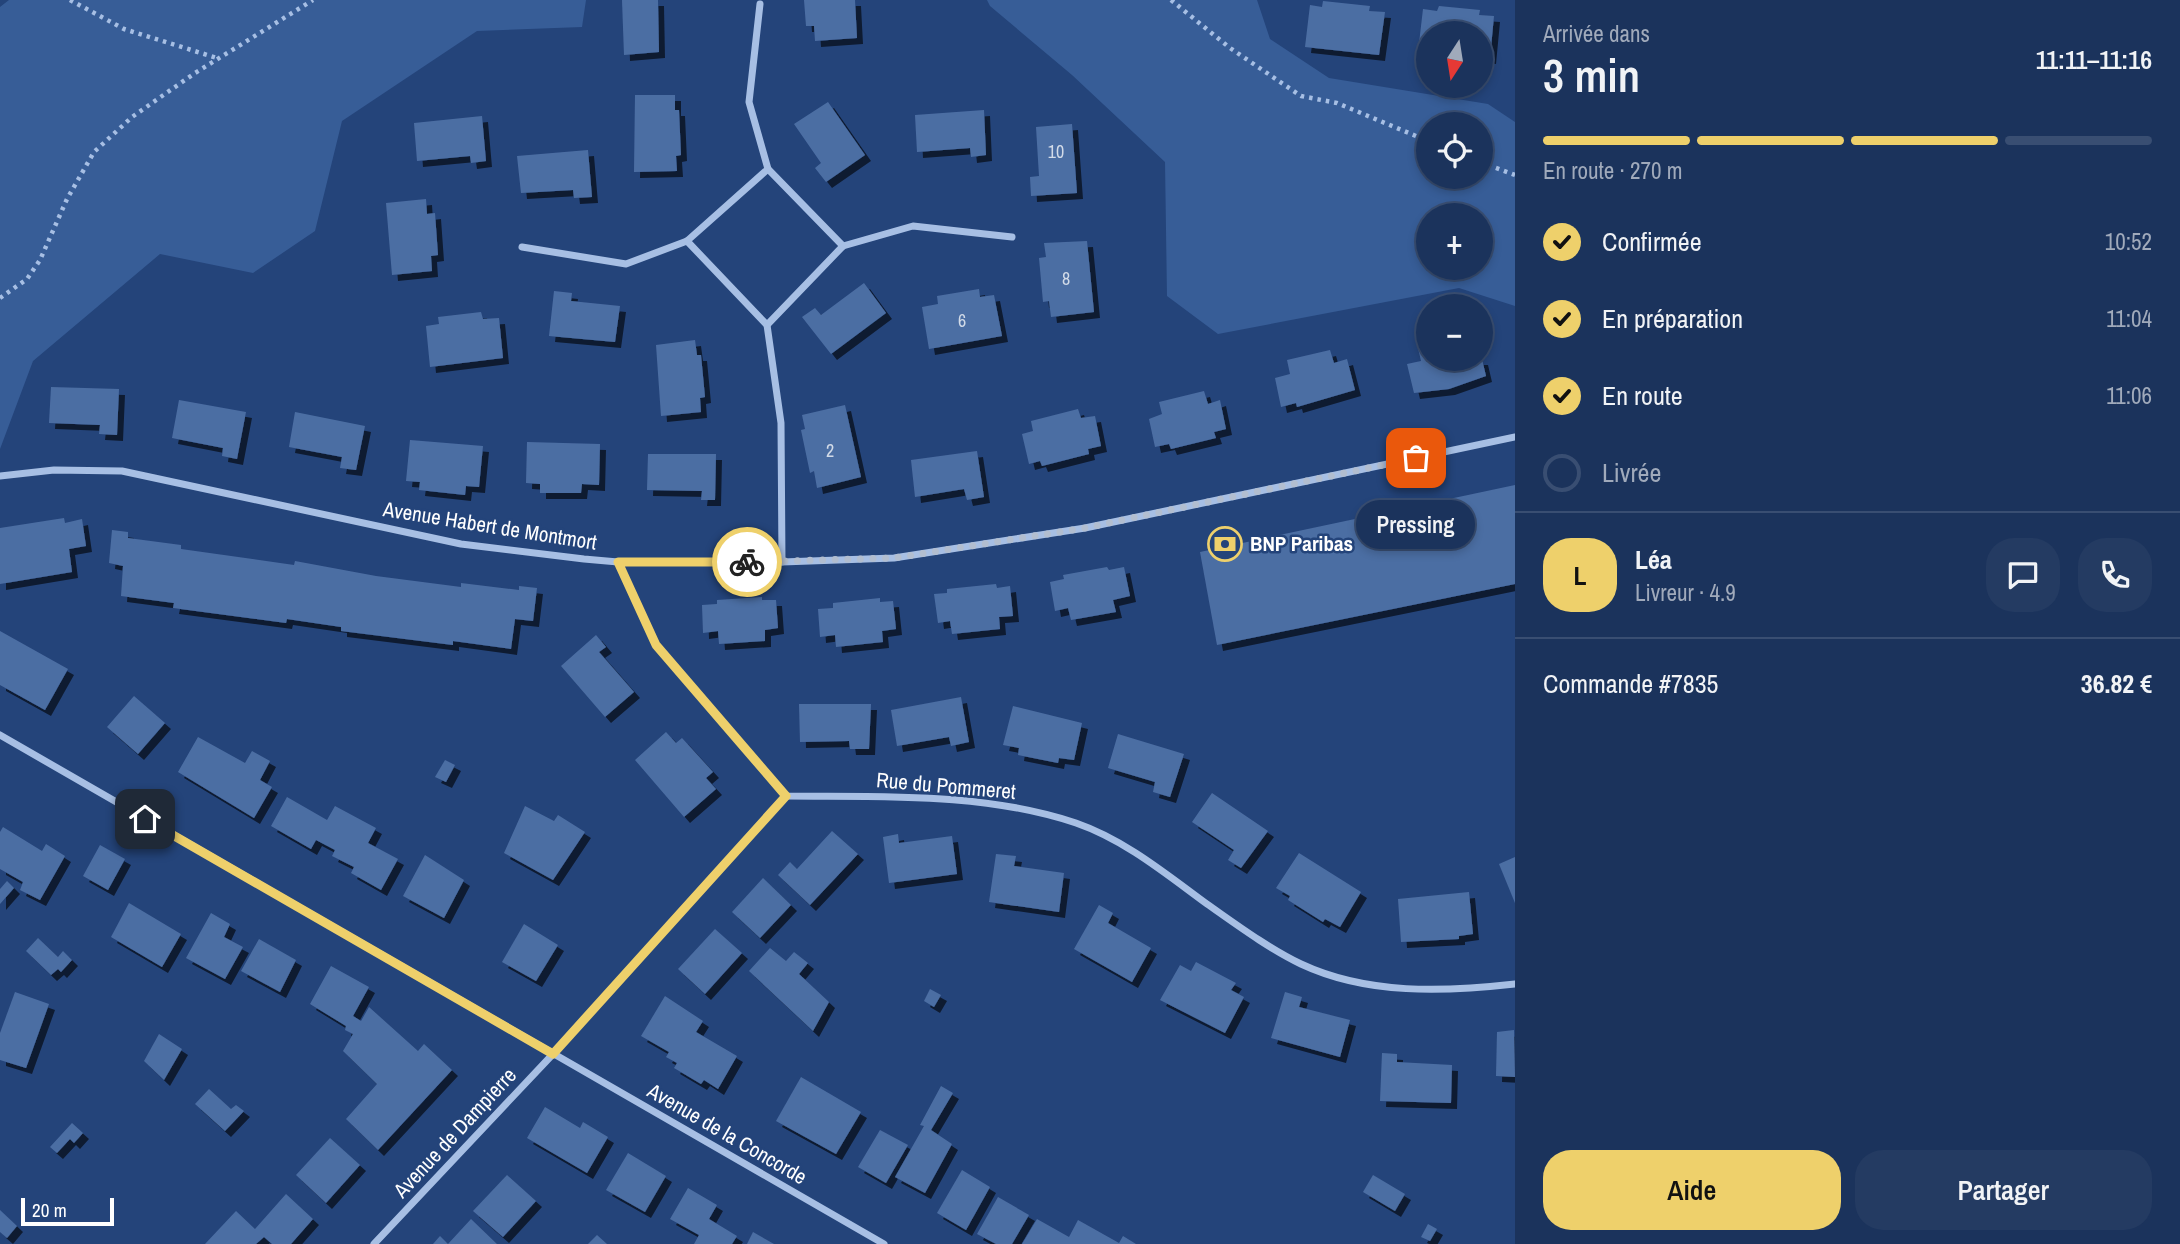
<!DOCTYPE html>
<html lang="fr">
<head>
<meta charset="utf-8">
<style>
	body { margin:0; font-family:"Archivo Narrow",sans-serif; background:#243b62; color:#f1f3f6; height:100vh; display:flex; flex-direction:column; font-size:26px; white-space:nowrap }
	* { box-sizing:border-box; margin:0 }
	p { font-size:23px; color:#a0aabb }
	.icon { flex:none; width:38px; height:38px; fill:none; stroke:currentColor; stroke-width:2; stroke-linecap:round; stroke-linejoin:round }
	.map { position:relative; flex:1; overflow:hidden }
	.side { display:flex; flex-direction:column; background:#1b335c; width:665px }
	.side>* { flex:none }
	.needle { width:46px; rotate:192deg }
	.controls { position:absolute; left:1416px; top:21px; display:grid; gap:14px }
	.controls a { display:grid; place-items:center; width:77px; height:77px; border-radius:50%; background:#1b335c; box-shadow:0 4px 10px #0003,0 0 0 2px #394e72; font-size:35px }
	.scale { position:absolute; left:21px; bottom:18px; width:93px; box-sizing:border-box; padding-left:7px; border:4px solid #fff; border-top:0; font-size:19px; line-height:24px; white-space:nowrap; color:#fff; -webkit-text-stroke:5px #24447a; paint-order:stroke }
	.pin { position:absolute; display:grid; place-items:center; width:60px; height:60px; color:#fff; margin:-30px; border-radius:14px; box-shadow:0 4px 10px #0006 }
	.courier { position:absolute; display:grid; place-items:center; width:70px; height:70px; margin:-35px; border:5px solid #eed06b; border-radius:50%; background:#fff; color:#222; box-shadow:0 2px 9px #0007 }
	.bubble { position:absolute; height:49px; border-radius:24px; background:#1b335c; box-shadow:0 4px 10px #0003,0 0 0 2px #394e72; font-size:23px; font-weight:600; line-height:49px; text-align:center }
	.summary em { font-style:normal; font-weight:600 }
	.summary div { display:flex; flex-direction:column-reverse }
	.summary { display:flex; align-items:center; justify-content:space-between; height:119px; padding:0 28px }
	h1 { font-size:46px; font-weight:600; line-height:52px }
	.bar { display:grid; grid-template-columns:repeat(4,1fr); gap:10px 7px; align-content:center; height:84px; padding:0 28px }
	.bar i { height:9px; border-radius:5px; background:#394e72 }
	.bar .current { background:#eed06b }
	.bar p { grid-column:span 4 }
	.line { display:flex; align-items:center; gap:18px; padding:0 28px; border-top:2px solid #394e72 }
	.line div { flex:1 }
	.round { display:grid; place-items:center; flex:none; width:74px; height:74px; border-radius:28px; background:#243b62 }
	ol { padding:0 28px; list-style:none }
	li { display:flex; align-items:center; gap:21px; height:77px }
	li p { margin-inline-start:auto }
	li .icon { padding:7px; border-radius:50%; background:#eed06b; color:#111; stroke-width:4 }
	li:last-child { color:#a0aabb }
	li i { width:38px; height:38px; border:4px solid #394e72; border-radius:50% }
	.primary-button { display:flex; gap:14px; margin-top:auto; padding:14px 28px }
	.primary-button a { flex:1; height:80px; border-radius:28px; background:#eed06b; color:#111; font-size:28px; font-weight:600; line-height:80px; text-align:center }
	.primary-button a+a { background:#243b62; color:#f1f3f6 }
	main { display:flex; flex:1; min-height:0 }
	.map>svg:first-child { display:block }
	.green { fill:#375d97; fill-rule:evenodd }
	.building { fill:#4c6ea3; filter:url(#shadow) }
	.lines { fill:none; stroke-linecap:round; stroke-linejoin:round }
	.path { stroke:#a7bfe4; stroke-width:4.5; stroke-dasharray:3.5 5; stroke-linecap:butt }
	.minor { stroke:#a7bfe4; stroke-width:7 }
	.done { stroke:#b2bed0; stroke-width:7; stroke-dasharray:0 12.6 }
	.route { stroke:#eed06b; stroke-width:9 }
	.labels { text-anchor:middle; stroke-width:5; stroke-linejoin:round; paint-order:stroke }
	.number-label { font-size:18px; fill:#d2dbe8 }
	.street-label { font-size:21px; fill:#fff; stroke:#24447a }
	.poi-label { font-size:21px; font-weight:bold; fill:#fff; stroke:#24447a; text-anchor:start }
</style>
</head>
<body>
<main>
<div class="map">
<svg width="1515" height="1244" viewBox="0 0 1515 1244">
	<defs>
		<filter id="shadow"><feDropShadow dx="6" dy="6" stdDeviation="0" flood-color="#0009"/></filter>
	</defs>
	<rect width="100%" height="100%" fill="#24447a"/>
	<g class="green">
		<path d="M9,0h577l-4,27 -105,4 -135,90 -27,110 -62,42 -93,-19 -127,107 -33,88v-442z"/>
		<path d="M987,0h270l13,39 59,39 159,26 27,18v184l-56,-18 -241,46 -51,-38 -2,-134 -93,-87 -82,-69zM1428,124h52v53h-52zM1428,215h52v53h-52z"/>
	</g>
	<g class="building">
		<path d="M622,0h36l1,52 -35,3z"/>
		<path d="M804,0h51l2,38 -42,3 -1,-15h-8z"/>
		<path d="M1323,1l47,5 -1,5 16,1 -6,43 -74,-8 5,-42 12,2z"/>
		<path d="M1439,6l41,4 -1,5 15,1 -4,42 -10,-1v-24h-52v20l-10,-1 5,-43 14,2z"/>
		<path d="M635,95h40v15h4l2,45 -5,1 1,15 -43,1z"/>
		<path d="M828,102l37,53 -39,27 -11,-14 6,-5 -27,-39z"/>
		<path d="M984,110l2,45 -15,2 -1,-9 -53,4 -2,-37z"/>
		<path d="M482,116l4,45 -15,2 -1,-7 -53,5 -3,-38z"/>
		<path d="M1072,124l5,69 -46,3 -1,-19 9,-1 -3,-49z"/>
		<path d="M588,150l4,47 -18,1 -1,-8 -52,3 -4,-37z"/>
		<path d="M426,199l1,15 8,-1 3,42 -7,1 1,15 -40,4 -6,-72z"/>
		<path d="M1087,241l7,71 -43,5 -2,-16 -6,1 -4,-44 7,-1 -2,-14z"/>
		<path d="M864,283l22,30 -55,41 -29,-37 13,-9 6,7z"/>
		<path d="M979,289l1,8 14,-2 8,41 -73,13 -7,-42 16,-3 -1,-8z"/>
		<path d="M554,291l18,2 -1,8 49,5 -5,36 -66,-6z"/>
		<path d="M481,312l2,7 16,-1 4,40 -73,9 -4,-41 13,-2 -1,-7z"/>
		<path d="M695,340l2,15h4l4,42 -5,1 1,14 -40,4 -5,-71z"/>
		<path d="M1428,345v14h54l4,17 -37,13 -35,4 -7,-29 14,-3 -3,-13z"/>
		<path d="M1330,350l4,13 13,-4 8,31 -58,17 -1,-4 -15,4 -6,-29 15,-4 -3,-14z"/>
		<path d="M51,387l68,2 -2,46 -18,-1 1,-9 -51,-2z"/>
		<path d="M1204,391l4,13 12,-4 6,29 -12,3 2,6 -45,11 -2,-5 -14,3 -6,-28 13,-5 -3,-12z"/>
		<path d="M179,400l67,12 -9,47 -15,-3 1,-8 -51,-10z"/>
		<path d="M845,405l16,72 -44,11 -3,-17 -4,2 -9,-43 4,-1 -3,-14z"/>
		<path d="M1078,409l3,9 14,-2 6,30 -13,3 1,5 -47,12 -2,-5 -11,3 -7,-30 11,-3 -2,-10z"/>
		<path d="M295,412l70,14 -9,44 -16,-2 2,-11 -53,-10z"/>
		<path d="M410,440l73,6 -4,41 -13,-1 -1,9 -46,-5 1,-8 -14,-1z"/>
		<path d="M527,442l73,2 -1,41 -17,-1 -1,9h-41v-9l-14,-1z"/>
		<path d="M977,451l7,46 -17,3 -3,-11 -49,8 -4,-37z"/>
		<path d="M648,454h68l-1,46h-14l1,-9 -55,-1z"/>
		<path d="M1515,485v99l-298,61 -17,-93z"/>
		<path d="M64,518l1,5 17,-4 4,27 -17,3 3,23 -72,12v-56z"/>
		<path d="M112,530l16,2v6l53,7v4l113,16 1,-4 81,15 85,11v-4l58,7v-4l18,2 -4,33 -18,-2 -4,30 -58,-8v4l-112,-14v-4l-54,-8 -1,4 -113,-15 1,-5 -53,-7 2,-30 -14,-3z"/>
		<path d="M1107,567l2,3 15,-3 6,29 -17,4 3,12 -45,8 -3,-12 -13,3 -5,-29 14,-3 -1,-4z"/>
		<path d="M996,584l1,4 13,-2 3,30 -14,1 1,12 -48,5 -2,-13 -12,2 -4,-29 13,-1v-4z"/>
		<path d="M762,597v3h14l2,28 -13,2v11l-46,3 -1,-13 -15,2 -1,-28 15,-1v-4z"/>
		<path d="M880,598v4l13,-1 3,28 -14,2 1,11 -47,5 -1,-12 -15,2 -2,-28 15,-1v-5z"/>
		<path d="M0,631l68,38 -23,41 -45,-25z"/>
		<path d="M596,635l10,12 -7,5 35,40 -29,25 -44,-51z"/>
		<path d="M134,696l31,27 -27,31 -31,-27z"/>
		<path d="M961,697l8,45 -18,4 -2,-9 -52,9 -6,-36z"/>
		<path d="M799,704h72l-2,45h-19l-1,-8 -49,1z"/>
		<path d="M1013,706l69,17 -8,37 -15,-2 -1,5 -40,-8 1,-7 -16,-3z"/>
		<path d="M666,732l10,11 6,-5 31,34 -7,6 10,11 -32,28 -49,-57z"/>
		<path d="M1118,734l66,20 -14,43 -17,-5 2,-10 -47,-14z"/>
		<path d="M198,737l47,26 7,-12 18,10 -10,19 12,7 -18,31 -76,-46z"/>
		<path d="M445,760l10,5 -9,17 -11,-5z"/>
		<path d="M1212,793l56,38 -27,37 -13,-8 6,-10 -42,-28z"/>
		<path d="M287,797l40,23 8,-14 41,22 -8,15 30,16 -17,31 -30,-17 3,-6 -22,-11 3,-6 -19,-10 -5,9 -40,-23z"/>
		<path d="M525,806l29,15 4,-6 27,17 -32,48 -49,-27z"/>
		<path d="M3,827l39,24 4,-7 19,12 -25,44 -20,-10 3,-8 -23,-13v-37z"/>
		<path d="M832,831l26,23 -48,51 -32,-30 12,-13 7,7z"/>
		<path d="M898,834l1,9 53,-7 5,38 -68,9 -6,-46z"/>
		<path d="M100,845l25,14 -17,31 -25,-14z"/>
		<path d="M1299,853l62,39 -21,35 -15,-8 -2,3 -35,-22 2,-4 -14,-8z"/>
		<path d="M996,854l20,2 -2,10 50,7 -5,39 -70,-10z"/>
		<path d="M425,855l39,25 -20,38 -41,-22z"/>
		<path d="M1515,857v46l-16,-39z"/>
		<path d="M763,878l28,27 -31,33 -28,-26z"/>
		<path d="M7,881l7,7 -14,16v-15z"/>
		<path d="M1469,892l4,42 -14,2v3l-58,3 -3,-43z"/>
		<path d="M129,903l52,31 -19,33 -51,-30z"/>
		<path d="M1099,905l14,8 -5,10 43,25 -19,34 -58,-33z"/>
		<path d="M211,913l19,11 -6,13 19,10 -18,32 -39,-21z"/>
		<path d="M524,924l34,21 -22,36 -34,-19z"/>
		<path d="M715,929l27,24 -37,41 -27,-25z"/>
		<path d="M38,938l20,19 5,-6 9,9 -11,12 -3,-3 -7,6 -25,-24z"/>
		<path d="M259,939l37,21 -16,32 -39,-21z"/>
		<path d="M770,948l16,13 8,-9 14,11 -9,11 30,28 -16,29 -64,-60z"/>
		<path d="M1196,962l40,21 -5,7 13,7 -19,36 -65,-33 20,-35 11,6z"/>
		<path d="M331,966l38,21 -16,29 8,5 8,-14 49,44 6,-7 28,26 -74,80 -32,-31 31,-35 -34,-33 10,-17 -8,-4 1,-4 -36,-22z"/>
		<path d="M930,989l11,6 -7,12 -10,-6z"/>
		<path d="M15,992l34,12 -23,64 -26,-8v-27z"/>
		<path d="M1285,992l17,5 -3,10 51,13 -10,37 -69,-19z"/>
		<path d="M665,996l38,25 -7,11 41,24 -19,33 -14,-9 -3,4 -27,-16 3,-5 -11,-6 3,-5 -28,-16z"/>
		<path d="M1514,1030l1,47 -19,-1 1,-44z"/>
		<path d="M159,1034l23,15 -18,31 -20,-19z"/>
		<path d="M1382,1053l15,1v8l55,3 -1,38 -71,-2z"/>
		<path d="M801,1077l60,35 -25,42 -60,-33z"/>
		<path d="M941,1086l12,7 -22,37 21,14 -27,49 -30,-16 29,-51 -4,-1z"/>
		<path d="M209,1089l22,20 5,-4 8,6 -19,20 -30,-27z"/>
		<path d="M545,1107l35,21 3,-6 25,15 -21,36 -60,-35z"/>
		<path d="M72,1123l11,10 -9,10 -4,-4 -13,14 -7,-6z"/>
		<path d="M880,1130l28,15 -22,38 -28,-16z"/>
		<path d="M330,1138l30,27 -34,38 -30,-28z"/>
		<path d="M628,1153l38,23 -21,36 -39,-22z"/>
		<path d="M962,1170l28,17 -24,43 -29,-17z"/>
		<path d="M507,1175l29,26 -33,36 -30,-26z"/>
		<path d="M1373,1175l32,19 -10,17 -32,-19z"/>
		<path d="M688,1188l29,17 -8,14 28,17 -5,8h-38l5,-9 -29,-16z"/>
		<path d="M286,1194l27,25 -22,25h-19l-8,-7 -8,7h-51l31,-33 19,18z"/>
		<path d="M998,1197l31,18 -17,29h-16l-19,-10z"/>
		<path d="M0,1210l17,16 -10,12 -7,-6z"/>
		<path d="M471,1219l26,25h-64l7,-8 8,8z"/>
		<path d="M1037,1219l32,18 9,-17 41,23 4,-7 13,8h-114z"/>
		<path d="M1428,1224l9,5 -7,12 -9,-4z"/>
		<path d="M753,1232l21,12h-27z"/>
		<path d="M597,1235l10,9h-19z"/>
	</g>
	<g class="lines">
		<g class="path">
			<path d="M70,0l54,29 93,29"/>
			<path d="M1171,0l59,48 71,48 36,7 91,38"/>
			<path d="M1480,162l35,13"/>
			<path d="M0,298l27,-19 13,-19 27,-61 27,-47 38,-35 63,-44 118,-73"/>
		</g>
		<g class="minor">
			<path d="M760,4l-11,98 19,67 75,77"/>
			<path d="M687,241l80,84 14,98 1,139"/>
			<path d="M522,247l104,17 61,-23 81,-72"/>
			<path d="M767,325l76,-79 70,-20 99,11"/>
			<path d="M0,476l54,-6 68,1 339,73 123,15 34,3h164l112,-4 191,-30 430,-91"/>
			<path d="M618,562l38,83 130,151c96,1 197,-4 290,27 49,17 90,51 131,81 30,21 61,44 94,60 66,31 143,28 214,20"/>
			<path d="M0,735l884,509"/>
			<path d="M374,1244l179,-190 233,-258"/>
		</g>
	</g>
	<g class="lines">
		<path class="done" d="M747,562l147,-4 191,-30 331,-70"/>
		<path class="route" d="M145,819l408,235 233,-258 -130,-151 -38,-83h129"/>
	</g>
	<defs>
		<g id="bank-ring" transform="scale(1.75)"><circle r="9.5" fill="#24447a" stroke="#eed06b" stroke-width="1.5"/><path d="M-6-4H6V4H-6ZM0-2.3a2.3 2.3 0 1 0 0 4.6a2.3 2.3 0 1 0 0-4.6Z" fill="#eed06b"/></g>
	</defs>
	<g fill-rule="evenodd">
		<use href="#bank-ring" x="1225" y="544"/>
	</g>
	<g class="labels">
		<g class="number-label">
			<text x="1056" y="158">10</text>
			<text x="1066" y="285">8</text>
			<text x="962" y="327">6</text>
			<text x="830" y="457">2</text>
		</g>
		<g class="street-label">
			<text transform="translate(490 526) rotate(9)" y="7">Avenue Habert de Montmort</text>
			<text transform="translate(946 786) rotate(5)" y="7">Rue du Pommeret</text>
			<text transform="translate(455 1133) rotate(-47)" y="7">Avenue de Dampierre</text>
			<text transform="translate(727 1134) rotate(30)" y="7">Avenue de la Concorde</text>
		</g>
		<g class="poi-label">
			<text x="1250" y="551">BNP Paribas</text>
		</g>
	</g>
</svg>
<div class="controls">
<a><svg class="needle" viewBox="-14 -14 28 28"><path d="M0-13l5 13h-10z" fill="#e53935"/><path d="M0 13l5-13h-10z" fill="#a0aabb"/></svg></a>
<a><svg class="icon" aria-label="locate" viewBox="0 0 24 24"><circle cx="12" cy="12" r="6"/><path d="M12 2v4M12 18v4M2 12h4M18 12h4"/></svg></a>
<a>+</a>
<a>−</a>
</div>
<div class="scale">20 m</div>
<div class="pin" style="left:1416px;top:458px;background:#ea580c"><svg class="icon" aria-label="bag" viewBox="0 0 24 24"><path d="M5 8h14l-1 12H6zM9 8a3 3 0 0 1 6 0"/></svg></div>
<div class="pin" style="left:145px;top:819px;background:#1f2937"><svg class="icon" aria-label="home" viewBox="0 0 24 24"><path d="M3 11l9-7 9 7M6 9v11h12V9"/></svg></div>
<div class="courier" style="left:747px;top:562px"><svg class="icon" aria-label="bike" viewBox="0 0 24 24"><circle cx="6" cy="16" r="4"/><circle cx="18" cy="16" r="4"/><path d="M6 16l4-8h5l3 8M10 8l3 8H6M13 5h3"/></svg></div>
<div class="bubble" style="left:1356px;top:500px;width:119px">Pressing</div>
</div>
<section class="side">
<div class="summary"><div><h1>3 min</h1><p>Arrivée dans</p></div><em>11:11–11:16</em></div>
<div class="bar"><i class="current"></i><i class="current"></i><i class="current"></i><i></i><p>En route · 270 m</p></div>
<ol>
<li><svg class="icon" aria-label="check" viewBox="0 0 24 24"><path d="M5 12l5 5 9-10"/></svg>Confirmée<p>10:52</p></li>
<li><svg class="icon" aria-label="check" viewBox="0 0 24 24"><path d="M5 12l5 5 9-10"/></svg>En préparation<p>11:04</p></li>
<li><svg class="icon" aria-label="check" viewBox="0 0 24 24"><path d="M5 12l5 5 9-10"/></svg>En route<p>11:06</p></li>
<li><i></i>Livrée</li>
</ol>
<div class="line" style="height:126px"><b class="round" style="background:#eed06b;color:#111">L</b><div><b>Léa</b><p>Livreur · 4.9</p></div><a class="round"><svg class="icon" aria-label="chat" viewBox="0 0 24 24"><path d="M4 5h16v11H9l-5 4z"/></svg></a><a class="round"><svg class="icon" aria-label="phone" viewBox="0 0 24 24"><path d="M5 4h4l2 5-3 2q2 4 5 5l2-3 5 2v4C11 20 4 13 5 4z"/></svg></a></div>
<div class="line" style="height:91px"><div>Commande #7835</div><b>36.82 €</b></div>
<div class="primary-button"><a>Aide</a><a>Partager</a></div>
</section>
</main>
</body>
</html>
